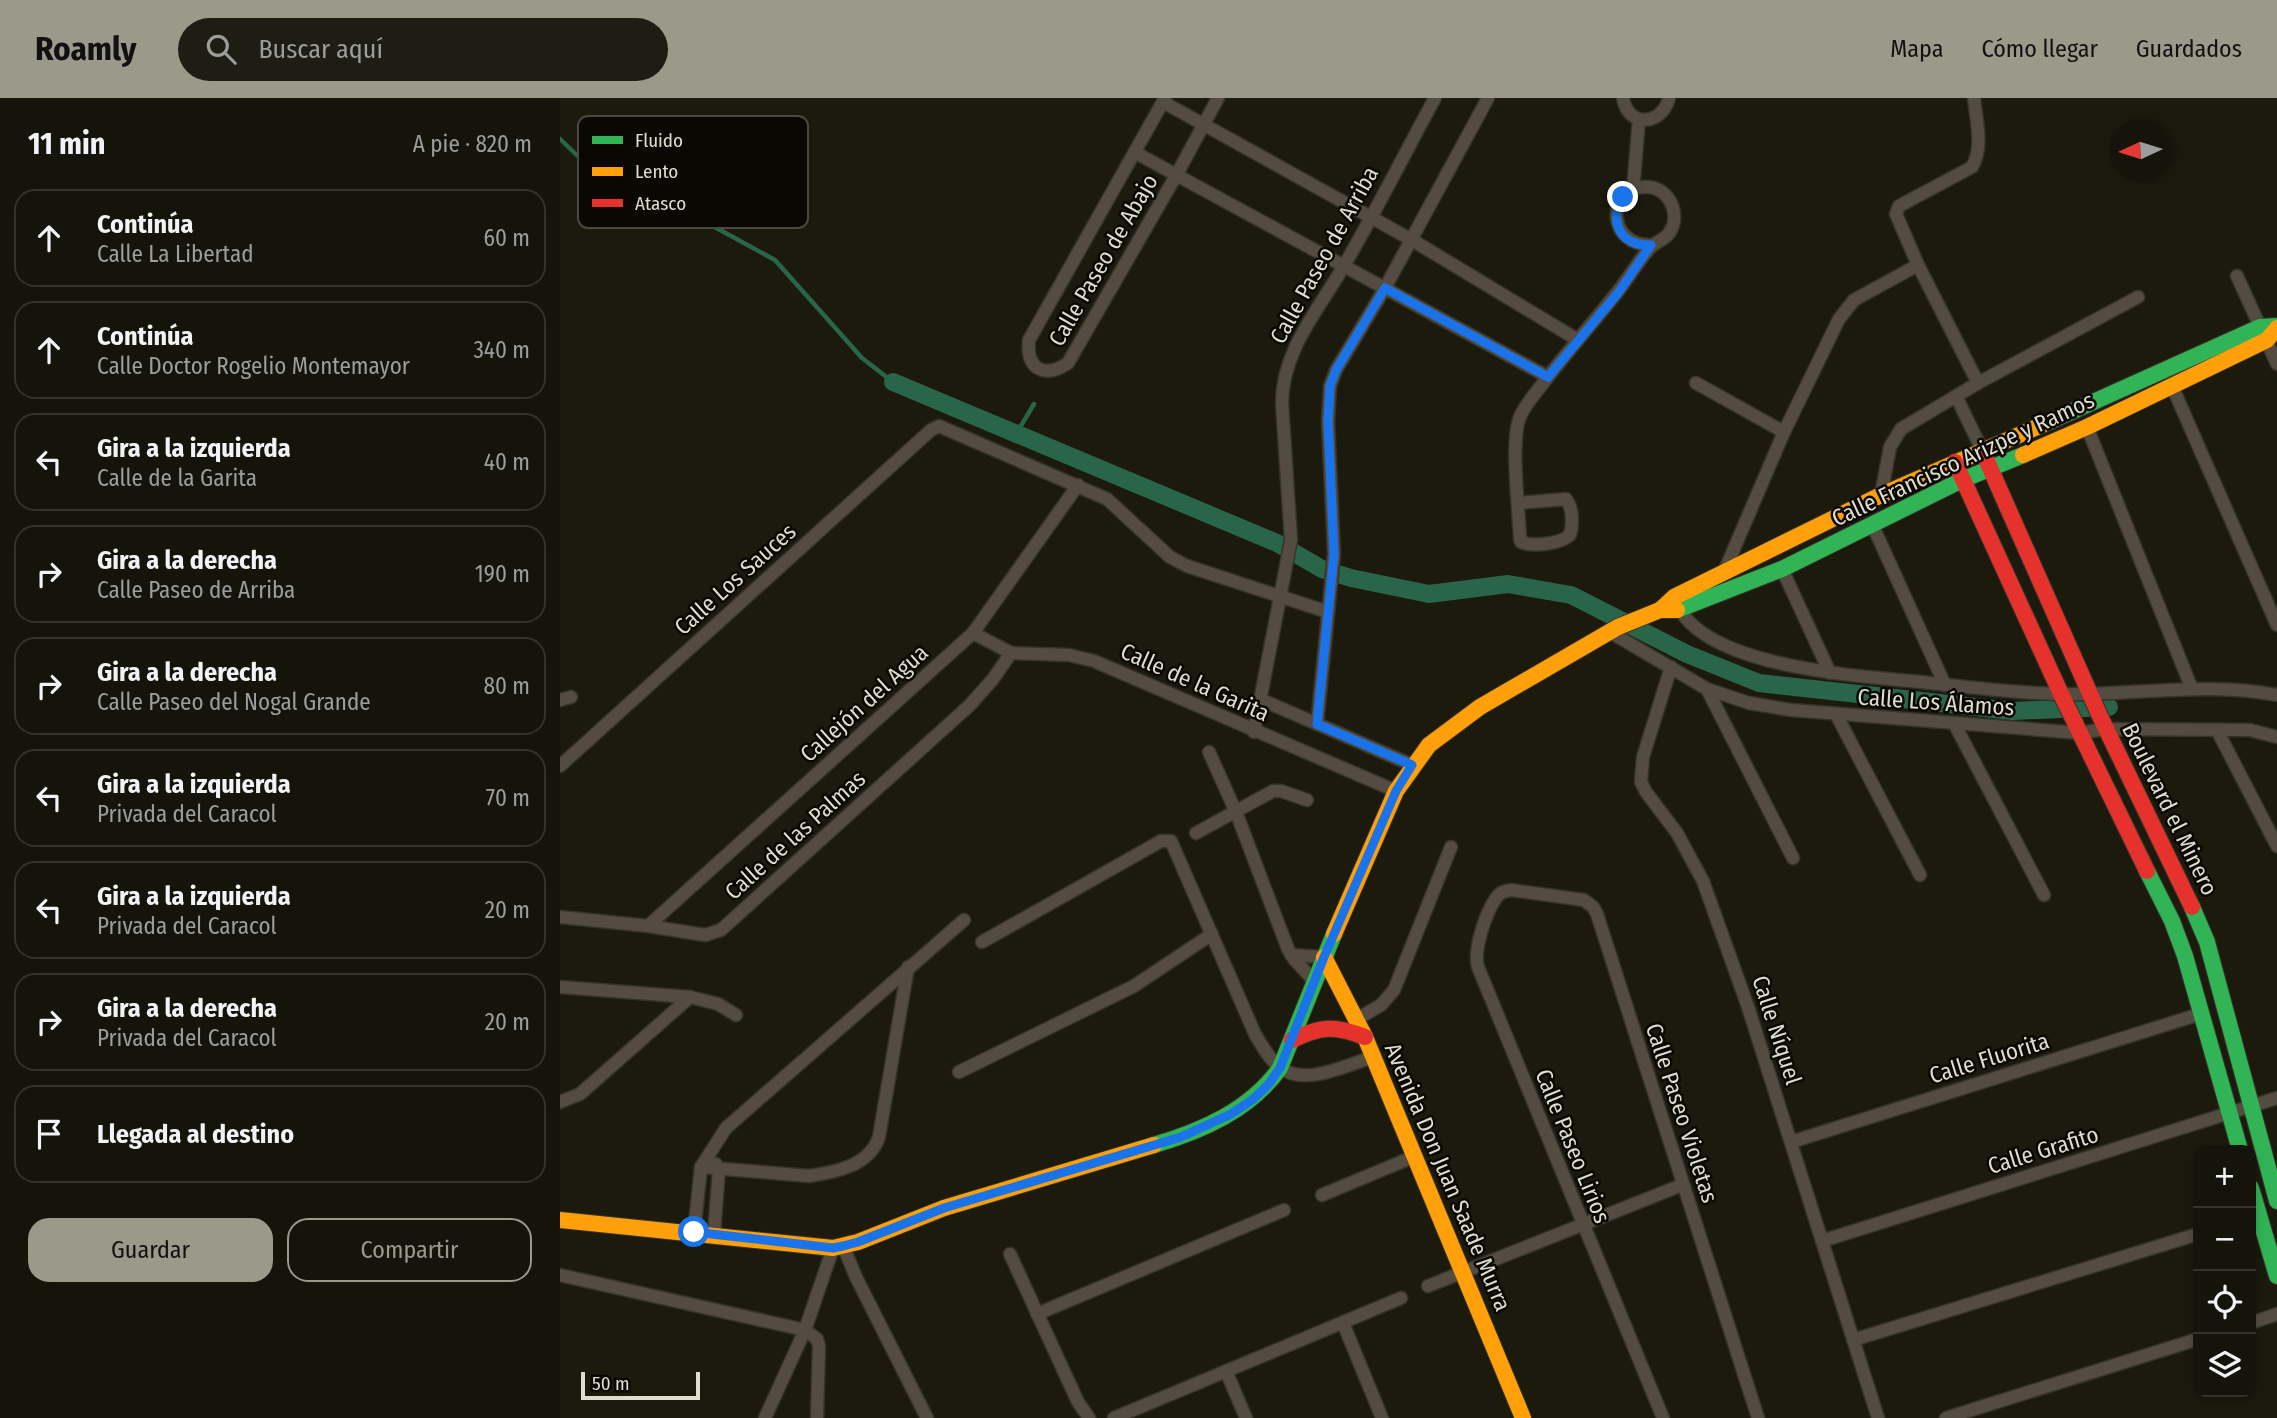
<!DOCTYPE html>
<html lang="es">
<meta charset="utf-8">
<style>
:root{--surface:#15140a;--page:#1e1d13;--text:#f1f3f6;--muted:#9d9e9c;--line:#34332b;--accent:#9a998a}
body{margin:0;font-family:"Fira Sans Condensed",sans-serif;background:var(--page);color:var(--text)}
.controls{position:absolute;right:21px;bottom:21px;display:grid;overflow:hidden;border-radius:14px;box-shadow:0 4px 10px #0003}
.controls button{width:63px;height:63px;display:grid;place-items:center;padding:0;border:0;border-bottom:2px solid var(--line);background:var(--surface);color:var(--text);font:35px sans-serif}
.compass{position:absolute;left:1549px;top:21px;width:63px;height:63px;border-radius:50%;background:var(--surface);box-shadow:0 4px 10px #0003;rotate:266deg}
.scale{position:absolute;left:21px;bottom:18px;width:119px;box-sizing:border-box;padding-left:7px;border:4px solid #deddce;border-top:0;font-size:19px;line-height:24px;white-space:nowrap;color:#deddce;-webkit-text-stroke:5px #0a0802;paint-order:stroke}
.stop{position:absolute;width:21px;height:21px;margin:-16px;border:5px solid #1a73e8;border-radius:50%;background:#fff}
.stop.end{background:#1a73e8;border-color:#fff;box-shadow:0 2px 7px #0008}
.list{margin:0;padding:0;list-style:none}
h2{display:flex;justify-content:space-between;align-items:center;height:91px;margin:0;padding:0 28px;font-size:30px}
h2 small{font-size:23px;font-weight:400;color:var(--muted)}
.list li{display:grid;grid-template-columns:46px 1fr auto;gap:21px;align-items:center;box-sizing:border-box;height:98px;margin:0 14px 14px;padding:0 14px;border:2px solid var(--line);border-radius:21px}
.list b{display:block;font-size:26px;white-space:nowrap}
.list p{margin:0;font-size:23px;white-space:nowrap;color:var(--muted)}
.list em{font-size:23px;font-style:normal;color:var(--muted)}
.actions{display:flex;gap:14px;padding:21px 28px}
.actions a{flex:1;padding:16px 0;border:2px solid var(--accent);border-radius:21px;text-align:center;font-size:24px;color:var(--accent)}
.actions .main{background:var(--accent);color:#111}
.icon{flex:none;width:38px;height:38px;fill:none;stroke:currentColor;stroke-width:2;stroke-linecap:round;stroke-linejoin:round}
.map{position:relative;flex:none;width:1717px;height:1320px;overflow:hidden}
header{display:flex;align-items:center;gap:42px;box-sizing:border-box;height:98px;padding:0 35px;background:var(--accent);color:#111}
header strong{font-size:33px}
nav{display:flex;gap:38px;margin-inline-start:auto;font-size:24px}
.search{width:490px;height:63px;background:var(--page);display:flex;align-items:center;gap:18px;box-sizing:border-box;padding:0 24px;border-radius:38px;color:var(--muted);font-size:26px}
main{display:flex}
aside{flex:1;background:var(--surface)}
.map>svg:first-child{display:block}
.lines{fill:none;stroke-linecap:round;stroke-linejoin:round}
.stream{stroke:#286549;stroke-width:4.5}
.canal{stroke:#286549;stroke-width:18}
.street-casing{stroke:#35342a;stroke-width:15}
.fast-casing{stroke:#35342a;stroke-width:18}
.slow-casing{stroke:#35342a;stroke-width:18}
.jam-casing{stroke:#35342a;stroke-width:18}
.street{stroke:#544c40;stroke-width:12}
.fast{stroke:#30b455;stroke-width:16}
.slow{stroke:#ff9f0a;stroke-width:16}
.jam{stroke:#e5322d;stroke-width:16}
.route{stroke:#1a73e8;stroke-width:9}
.labels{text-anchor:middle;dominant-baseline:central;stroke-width:5;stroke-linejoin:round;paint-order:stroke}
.street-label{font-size:23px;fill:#deddce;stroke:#0a0802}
.key{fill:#0a0802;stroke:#4a483f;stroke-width:2}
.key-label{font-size:19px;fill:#deddce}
</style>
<header>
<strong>Roamly</strong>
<div class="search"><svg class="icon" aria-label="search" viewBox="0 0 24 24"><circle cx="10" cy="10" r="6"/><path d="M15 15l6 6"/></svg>Buscar aquí</div>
<nav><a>Mapa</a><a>Cómo llegar</a><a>Guardados</a></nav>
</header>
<main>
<aside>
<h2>11 min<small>A pie · 820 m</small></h2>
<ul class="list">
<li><svg class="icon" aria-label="ahead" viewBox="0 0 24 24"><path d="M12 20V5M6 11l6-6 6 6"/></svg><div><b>Continúa</b><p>Calle La Libertad</p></div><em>60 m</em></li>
<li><svg class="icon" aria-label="ahead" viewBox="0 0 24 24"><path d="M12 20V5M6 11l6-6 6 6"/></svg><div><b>Continúa</b><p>Calle Doctor Rogelio Montemayor</p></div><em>340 m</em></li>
<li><svg class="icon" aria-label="left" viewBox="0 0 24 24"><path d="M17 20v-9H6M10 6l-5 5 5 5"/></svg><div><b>Gira a la izquierda</b><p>Calle de la Garita</p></div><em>40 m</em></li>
<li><svg class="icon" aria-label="right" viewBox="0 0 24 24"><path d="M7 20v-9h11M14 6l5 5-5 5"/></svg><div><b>Gira a la derecha</b><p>Calle Paseo de Arriba</p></div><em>190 m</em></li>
<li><svg class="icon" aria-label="right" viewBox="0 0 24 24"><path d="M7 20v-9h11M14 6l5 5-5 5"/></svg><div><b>Gira a la derecha</b><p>Calle Paseo del Nogal Grande</p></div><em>80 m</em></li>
<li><svg class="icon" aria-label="left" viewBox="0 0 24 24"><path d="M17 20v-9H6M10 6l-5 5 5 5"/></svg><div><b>Gira a la izquierda</b><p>Privada del Caracol</p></div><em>70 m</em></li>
<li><svg class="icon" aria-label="left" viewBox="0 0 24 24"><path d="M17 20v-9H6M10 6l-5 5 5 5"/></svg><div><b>Gira a la izquierda</b><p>Privada del Caracol</p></div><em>20 m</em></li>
<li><svg class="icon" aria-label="right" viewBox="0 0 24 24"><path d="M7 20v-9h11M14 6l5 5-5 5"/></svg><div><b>Gira a la derecha</b><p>Privada del Caracol</p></div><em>20 m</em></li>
<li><svg class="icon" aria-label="arrive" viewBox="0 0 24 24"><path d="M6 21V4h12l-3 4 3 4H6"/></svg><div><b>Llegada al destino</b></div></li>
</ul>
<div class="actions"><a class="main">Guardar</a><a>Compartir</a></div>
</aside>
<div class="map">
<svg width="1717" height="1320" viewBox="0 0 1717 1320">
<rect width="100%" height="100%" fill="#1c1a0d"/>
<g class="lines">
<g class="stream">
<path d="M0 41 24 64 151 127 215 162 302 260 333 284"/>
<path d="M456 336 474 306"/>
</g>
<path class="canal" d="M333 284 717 445 762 471 791 480 869 496 948 486 1011 497 1127 556 1199 585 1452 613 1549 609"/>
<defs>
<g id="street">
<path d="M605 0 469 242C466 271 484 281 508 265L617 76 658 0"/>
<path d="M1063 0C1068 30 1102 28 1109 0"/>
<path d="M1414 0C1416 22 1424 49 1412 69L1339 108 1336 116 1358 167 1418 285"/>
<path d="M603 4 852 142 1018 242"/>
<path d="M576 55 988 279"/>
<path d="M1073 92 1079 21"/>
<path d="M1677 178 1717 266"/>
<path d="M1136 285 1224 334"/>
<path d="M1612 288 1717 527"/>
<path d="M1396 298 1423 354"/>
<path d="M1527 329 1632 591"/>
<path d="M1321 397 1330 349 1341 331 1418 285 1578 199"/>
<path d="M959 405 1006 401C1013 410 1013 426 1010 437 1000 446 973 449 961 444L960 441C959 413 950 342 960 319 965 306 976 295 984 284 1007 254 1032 226 1055 197 1068 182 1077 164 1090 150 1096 143 1105 142 1110 134 1122 114 1107 87 1084 89 1045 92 1048 148 1091 147"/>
<path d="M1312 426 1385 587"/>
<path d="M1222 471 1270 575"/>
<path d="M1164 474 1224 334 1279 221 1294 202 1358 167"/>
<path d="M1117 506C1145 570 1300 578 1362 584 1407 589 1454 595 1499 596 1572 598 1645 583 1717 597"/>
<path d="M1050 534 1147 591 1189 605 1231 612 1520 635 1545 631 1690 632 1717 639"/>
<path d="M413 535 451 555 509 557 534 563 836 693"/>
<path d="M1111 569 1083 659 1081 684 1086 694 1117 735 1143 783 1188 909 1318 1320"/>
<path d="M1147 591 1233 760"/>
<path d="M0 602 11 599"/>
<path d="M702 602 852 667"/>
<path d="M1277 618 1360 777"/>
<path d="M757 626 774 456 768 323 770 288 776 272 825 190 928 0"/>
<path d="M1395 627 1484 797"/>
<path d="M1657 632 1717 748"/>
<path d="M694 634 731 442 722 305C722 252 760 210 785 166 817 111 845 55 875 0"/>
<path d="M649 654 676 714 728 851 734 861 754 883"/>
<path d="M0 668 371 332 379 328 547 401 610 459 627 468 768 514"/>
<path d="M636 735 713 693H721L747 702"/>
<path d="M0 819 88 828 145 837 161 832 410 607 433 581 451 555"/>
<path d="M88 828 413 535 518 387"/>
<path d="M422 844 601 743H611L695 936C702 948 708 959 718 968 743 990 786 967 813 959"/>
<path d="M731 857 764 859"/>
<path d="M0 889 130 899 158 906 176 917"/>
<path d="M797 921 821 907 834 892 891 749"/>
<path d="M399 974 574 888 652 836"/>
<path d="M0 1004 20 996 130 899"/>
<path d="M1231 1044 1640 916"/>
<path d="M141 1069 249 1078C276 1074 309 1068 319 1039L348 869"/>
<path d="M762 1097 853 1059"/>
<path d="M134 1134 141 1069 166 1030 404 822"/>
<path d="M154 1136 159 1071 156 1066"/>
<path d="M1262 1143 1717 1000"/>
<path d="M283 1148 296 1179 367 1320"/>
<path d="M450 1156 518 1304 529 1320"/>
<path d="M0 1177 245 1232 257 1241 259 1248 257 1320"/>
<path d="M868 1188 1122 1087"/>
<path d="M477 1216 724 1112"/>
<path d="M783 1225 822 1320"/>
<path d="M1691 1225 1717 1216"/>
<path d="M1293 1242 1638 1136"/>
<path d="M666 1273 686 1320"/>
<path d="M205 1320 245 1232 273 1150"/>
<path d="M554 1320 841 1200"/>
<path d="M1103 1320 918 869C913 851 926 815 936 800 940 794 945 793 951 792L1024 802 1033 809 1037 816 1198 1320"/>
<path d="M1386 1320 1638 1241"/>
</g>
<g id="fast">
<path d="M1491 323 1700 229 1717 228"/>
<path d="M1117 512 1222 471 1402 382 1463 357"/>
<path d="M1587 773 1612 823 1625 858 1680 1052"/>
<path d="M1632 809 1647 844 1717 1103"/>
<path d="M594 1047C642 1033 690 1012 720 970L774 836"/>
<path d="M1691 1090 1717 1178"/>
</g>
<g id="slow">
<path d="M1463 357 1527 329 1707 242 1717 230"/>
<path d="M1100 512 1114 499 1321 397 1491 323"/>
<path d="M774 836 836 693 869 647 920 609 1058 529 1100 512H1117"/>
<path d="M764 859 805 939 963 1320"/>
<path d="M0 1122 273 1150 298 1144 384 1110 594 1047"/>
</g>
<g id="jam">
<path d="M1423 354 1538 614 1632 809"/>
<path d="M1395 364 1501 596 1587 773"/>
<path d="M732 942C761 928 775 927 805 939"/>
</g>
</defs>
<use href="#street" class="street-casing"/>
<use href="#fast" class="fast-casing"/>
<use href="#slow" class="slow-casing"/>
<use href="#jam" class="jam-casing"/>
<use href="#street" class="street"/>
<use href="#fast" class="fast"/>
<use href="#slow" class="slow"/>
<use href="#jam" class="jam"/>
</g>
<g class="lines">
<path class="route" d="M134 1134 273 1150 283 1148 298 1144 384 1110 621 1039 671 1016 692 1002 708 987 720 970 764 859 836 693 852 667 757 626 774 456 768 323 770 288 776 272 825 190 988 279 1058 195 1091 147C1061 148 1048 125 1063 99"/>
</g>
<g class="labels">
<g class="street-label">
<text transform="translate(764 157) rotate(-61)">Calle Paseo de Arriba</text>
<text transform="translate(543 162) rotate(-60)">Calle Paseo de Abajo</text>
<text transform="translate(1403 361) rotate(-25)">Calle Francisco Arizpe y Ramos</text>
<text transform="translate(175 481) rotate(-42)">Calle Los Sauces</text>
<text transform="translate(635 584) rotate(24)">Calle de la Garita</text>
<text transform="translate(1376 604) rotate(4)">Calle Los Álamos</text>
<text transform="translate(304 605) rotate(-42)">Callejón del Agua</text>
<text transform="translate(1610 711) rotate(64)">Boulevard el Minero</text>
<text transform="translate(235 737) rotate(-42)">Calle de las Palmas</text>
<text transform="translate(1217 932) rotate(72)">Calle Níquel</text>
<text transform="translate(1429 960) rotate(-17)">Calle Fluorita</text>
<text transform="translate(1122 1015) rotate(72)">Calle Paseo Violetas</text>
<text transform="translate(1013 1048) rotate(68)">Calle Paseo Lirios</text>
<text transform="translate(1483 1052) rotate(-17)">Calle Grafito</text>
<text transform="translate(888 1079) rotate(67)">Avenida Don Juan Saade Murra</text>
</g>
</g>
<rect x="18" y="18" width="230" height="112" rx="10" class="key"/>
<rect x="32" y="38" width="31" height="8" fill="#30b455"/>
<rect x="32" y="69" width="31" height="9" fill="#ff9f0a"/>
<rect x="32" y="101" width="31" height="8" fill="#e5322d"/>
<g class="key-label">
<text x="75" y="49">Fluido</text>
<text x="75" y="80">Lento</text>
<text x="75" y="112">Atasco</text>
</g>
</svg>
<div class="controls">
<button>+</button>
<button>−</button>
<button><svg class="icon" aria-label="locate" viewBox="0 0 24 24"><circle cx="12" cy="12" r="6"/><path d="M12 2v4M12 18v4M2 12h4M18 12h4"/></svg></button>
<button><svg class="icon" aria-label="layers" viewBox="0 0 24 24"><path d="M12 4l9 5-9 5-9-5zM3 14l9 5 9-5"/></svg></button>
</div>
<svg class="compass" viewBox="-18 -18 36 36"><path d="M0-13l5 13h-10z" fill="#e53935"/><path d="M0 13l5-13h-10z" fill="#9d9e9c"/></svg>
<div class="scale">50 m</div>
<div class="stop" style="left:134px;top:1134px"></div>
<div class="stop end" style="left:1063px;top:99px"></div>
</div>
</main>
